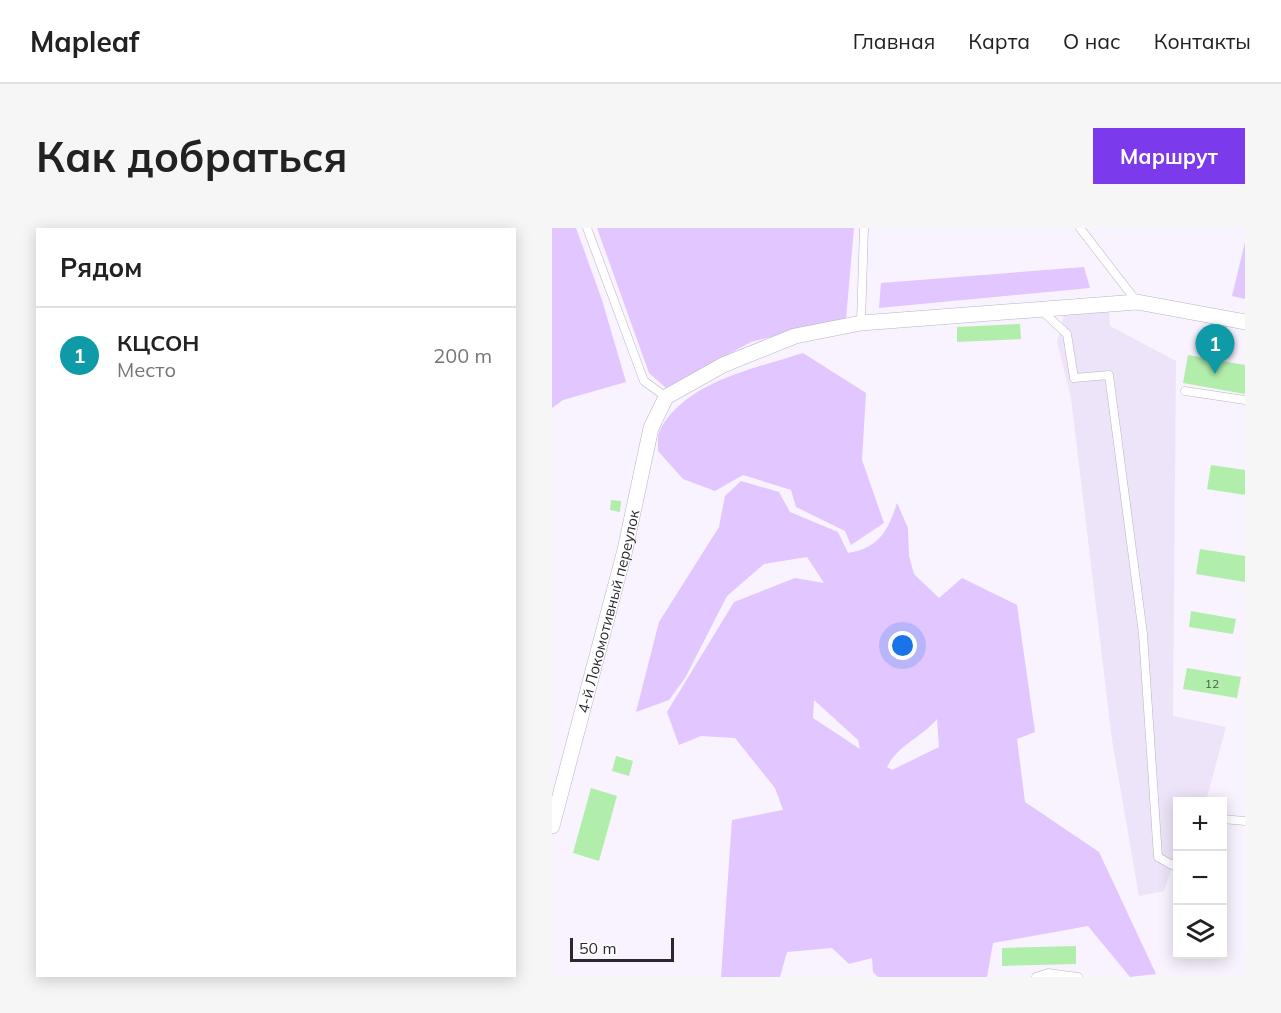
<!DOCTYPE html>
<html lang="ru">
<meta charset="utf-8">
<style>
:root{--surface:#fff;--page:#f6f6f6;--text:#222;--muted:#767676;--line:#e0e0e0;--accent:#7c3aed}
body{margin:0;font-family:Mulish,sans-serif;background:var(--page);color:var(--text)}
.controls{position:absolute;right:18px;bottom:18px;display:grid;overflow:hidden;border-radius:0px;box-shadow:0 3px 15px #0003}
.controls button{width:54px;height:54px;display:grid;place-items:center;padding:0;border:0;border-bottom:2px solid var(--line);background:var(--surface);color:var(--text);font:30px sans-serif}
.scale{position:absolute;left:18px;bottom:15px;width:104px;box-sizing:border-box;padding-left:6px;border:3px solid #2a282d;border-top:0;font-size:16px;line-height:21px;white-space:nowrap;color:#2a282d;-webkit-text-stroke:4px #fff;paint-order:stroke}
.you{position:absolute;left:351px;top:418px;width:21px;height:21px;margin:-15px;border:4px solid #fff;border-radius:50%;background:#1a73e8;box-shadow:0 0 0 9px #1a73e833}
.badge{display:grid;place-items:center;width:39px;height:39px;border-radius:50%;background:var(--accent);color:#fff;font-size:20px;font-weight:700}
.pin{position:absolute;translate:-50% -50px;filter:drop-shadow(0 2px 3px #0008)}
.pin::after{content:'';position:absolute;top:32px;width:21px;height:18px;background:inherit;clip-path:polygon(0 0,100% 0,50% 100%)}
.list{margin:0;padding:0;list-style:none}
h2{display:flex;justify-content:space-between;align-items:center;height:78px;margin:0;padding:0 24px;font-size:26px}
h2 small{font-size:20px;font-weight:400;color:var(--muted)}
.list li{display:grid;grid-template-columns:39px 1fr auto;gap:18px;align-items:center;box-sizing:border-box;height:96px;padding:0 24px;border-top:2px solid var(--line)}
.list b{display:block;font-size:22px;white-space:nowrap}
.list p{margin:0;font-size:20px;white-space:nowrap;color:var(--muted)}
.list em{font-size:20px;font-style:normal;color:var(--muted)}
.icon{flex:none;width:33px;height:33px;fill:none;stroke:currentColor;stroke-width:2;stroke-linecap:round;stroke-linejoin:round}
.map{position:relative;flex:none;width:693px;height:749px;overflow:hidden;border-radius:0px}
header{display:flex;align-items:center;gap:36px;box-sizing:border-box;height:84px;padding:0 30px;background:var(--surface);border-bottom:2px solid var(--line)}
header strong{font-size:28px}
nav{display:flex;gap:33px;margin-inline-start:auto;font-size:21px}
.intro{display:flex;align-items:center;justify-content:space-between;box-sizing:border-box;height:144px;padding:0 36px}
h1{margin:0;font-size:42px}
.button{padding:15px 27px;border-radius:0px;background:var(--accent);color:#fff;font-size:21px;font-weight:700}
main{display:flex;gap:36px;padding:0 36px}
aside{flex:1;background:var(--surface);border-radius:0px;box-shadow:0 3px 15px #0003}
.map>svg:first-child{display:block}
.built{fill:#eee4f9}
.green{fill:#e1c6ff;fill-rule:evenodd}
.building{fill:#b2eeab}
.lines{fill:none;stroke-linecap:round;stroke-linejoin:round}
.service-casing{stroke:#b9b3c0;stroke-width:9}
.minor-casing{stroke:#b9b3c0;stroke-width:16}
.service{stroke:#fff;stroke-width:8}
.minor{stroke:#fff;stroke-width:15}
.labels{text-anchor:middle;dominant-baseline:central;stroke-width:5;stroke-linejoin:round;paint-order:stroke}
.number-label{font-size:12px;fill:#4c5a4c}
.street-label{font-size:15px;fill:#2a282d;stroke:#fff}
</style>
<header>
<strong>Mapleaf</strong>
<nav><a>Главная</a><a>Карта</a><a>О нас</a><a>Контакты</a></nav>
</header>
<div class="intro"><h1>Как добраться</h1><a class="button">Маршрут</a></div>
<main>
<aside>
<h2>Рядом<small></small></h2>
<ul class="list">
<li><span class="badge" style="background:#0f9aa8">1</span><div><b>КЦСОН</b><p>Место</p></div><em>200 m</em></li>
</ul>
</aside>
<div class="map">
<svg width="693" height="749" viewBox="0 0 693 749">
<rect width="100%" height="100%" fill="#f8f3fe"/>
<path class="built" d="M557 82 558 98 624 133 621 488 674 499 654 573 626 574 625 623 612 663 587 668 560 512 519 170 505 114 512 87Z"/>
<g class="green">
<path d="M0 0H24L50 72 74 154 11 172 0 180Z"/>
<path d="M45 0H302L294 91 199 114 114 160 97 145Z"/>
<path d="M693 14V71L680 68Z"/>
<path d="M532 39 538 60 327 80 329 55Z"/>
<path d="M251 125 314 165 310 232 332 295 299 317 293 303 244 279 239 262 191 247 163 263 131 251 106 223C106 216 105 206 109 200 136 153 202 141 251 125Z"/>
<path d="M189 253 227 264 238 284 286 304 296 325C327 320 336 303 345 275L356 300 357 328 362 346 387 370 410 350 465 377 483 504 465 511 473 574 547 624 604 746 578 749 536 698 441 715 435 749H326L321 744 320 730 297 736 280 720 235 724 228 749H169L180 592 231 582 223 560 183 510 149 508 127 517 115 484 182 374 243 350 272 355 255 329 212 336 175 368 133 450 117 472 84 484 107 394 167 299 173 268ZM262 472 306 512 308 521 261 490ZM385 491 387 519 340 542 335 539C347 516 369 510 385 491Z"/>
</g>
<g class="building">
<path d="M468 96 469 111 405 114V99Z"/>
<path d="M636 127 693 137V166L631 155Z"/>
<path d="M659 237 693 242V267L655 261Z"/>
<path d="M59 272 69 273 68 284 58 282Z"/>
<path d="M648 321 693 328V354L644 346Z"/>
<path d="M639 383 684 391 681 406 637 399Z"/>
<path d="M635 440 689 449 685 470 631 461Z"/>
<path d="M64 528 81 533 77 548 60 543Z"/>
<path d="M39 560 65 568 47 633 21 625Z"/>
<path d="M524 718V736L450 738V720Z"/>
</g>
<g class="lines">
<defs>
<g id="service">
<path d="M35 0 92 153 114 169"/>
<path d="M528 0 585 74"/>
<path d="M489 82 515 106 522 150 557 147 591 406 606 629 620 637 626 632"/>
<path d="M309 95 312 0"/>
<path d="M633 163 693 172"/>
<path d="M670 591 693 593"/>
<path d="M484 749 496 745 526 749"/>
</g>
<g id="minor">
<path id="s1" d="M0 598 73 322 99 200 114 169 171 137 243 108 309 95 585 74 693 94"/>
</g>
</defs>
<use href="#service" class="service-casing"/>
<use href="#minor" class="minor-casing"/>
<use href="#service" class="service"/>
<use href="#minor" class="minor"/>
</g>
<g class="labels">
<g class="number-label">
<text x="660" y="455">12</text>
</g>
<g class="street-label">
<text stroke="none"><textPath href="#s1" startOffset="222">4-й Локомотивный переулок</textPath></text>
</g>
</g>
</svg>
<div class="controls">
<button>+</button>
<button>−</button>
<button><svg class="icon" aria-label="layers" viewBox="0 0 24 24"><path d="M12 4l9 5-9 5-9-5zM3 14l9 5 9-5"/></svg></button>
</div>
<div class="scale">50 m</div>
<div class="you"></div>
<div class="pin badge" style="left:663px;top:146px;background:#0f9aa8">1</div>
</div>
</main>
